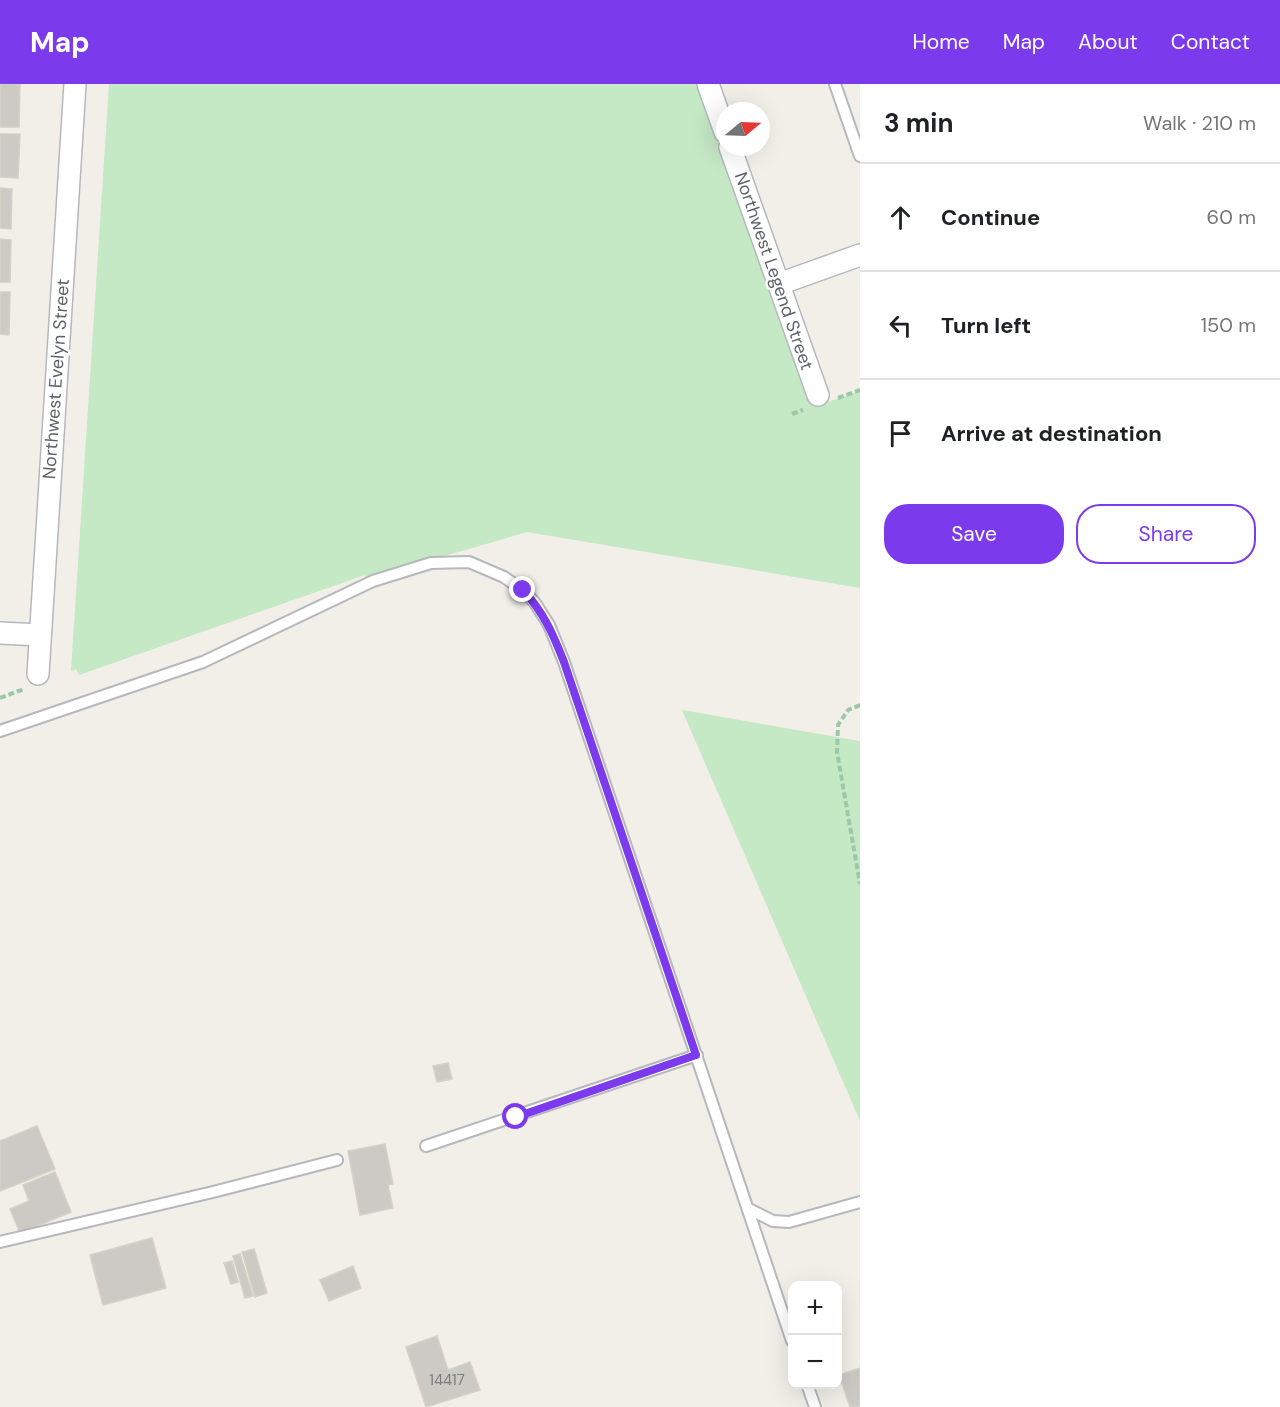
<!DOCTYPE html>
<meta charset="utf-8">
<style>
:root{--surface:#fff;--page:#f6f6f6;--text:#202124;--muted:#757577;--line:#e0e0e0;--accent:#7c3aed}
body{margin:0;font-family:"DM Sans",sans-serif;background:var(--page);color:var(--text)}
.controls{position:absolute;right:18px;bottom:18px;display:grid;overflow:hidden;border-radius:12px;box-shadow:0 6px 24px #0002}
.controls button{width:54px;height:54px;display:grid;place-items:center;padding:0;border:0;border-bottom:2px solid var(--line);background:var(--surface);color:var(--text);font:30px sans-serif}
.compass{position:absolute;left:716px;top:18px;width:54px;height:54px;border-radius:50%;background:var(--surface);box-shadow:0 6px 24px #0002;rotate:71deg}
.stop{position:absolute;width:18px;height:18px;margin:-14px;border:4px solid #7c3aed;border-radius:50%;background:#fff}
.stop.end{background:#7c3aed;border-color:#fff;box-shadow:0 2px 6px #0008}
.list{margin:0;padding:0;list-style:none}
h2{display:flex;justify-content:space-between;align-items:center;height:78px;margin:0;padding:0 24px;font-size:26px}
h2 small{font-size:20px;font-weight:400;color:var(--muted)}
.list li{display:grid;grid-template-columns:39px 1fr auto;gap:18px;align-items:center;box-sizing:border-box;height:108px;padding:0 24px;border-top:2px solid var(--line)}
.list b{display:block;font-size:22px;white-space:nowrap}
.list em{font-size:20px;font-style:normal;color:var(--muted)}
.actions{display:flex;gap:12px;padding:18px 24px}
.actions a{flex:1;padding:14px 0;border:2px solid var(--accent);border-radius:24px;text-align:center;font-size:21px;color:var(--accent)}
.actions .main{background:var(--accent);color:#fff}
.icon{flex:none;width:33px;height:33px;fill:none;stroke:currentColor;stroke-width:2;stroke-linecap:round;stroke-linejoin:round}
.map{position:relative;flex:none;width:860px;height:1323px;overflow:hidden}
header{display:flex;align-items:center;gap:36px;box-sizing:border-box;height:84px;padding:0 30px;background:var(--accent);color:#fff}
header strong{font-size:28px}
nav{display:flex;gap:33px;margin-inline-start:auto;font-size:21px}
main{display:flex}
aside{flex:1;background:var(--surface)}
.map>svg:first-child{display:block}
.green{fill:#c5e8c5}
.building{fill:#cccac5;stroke:#d6d1c6;stroke-width:1.5}
.lines{fill:none;stroke-linecap:round;stroke-linejoin:round}
.lane-casing{stroke:#b5b8bc;stroke-width:14}
.street-casing{stroke:#b5b8bc;stroke-width:24}
.path{stroke:#9cc7a9;stroke-width:4;stroke-dasharray:6 3;stroke-linecap:butt}
.lane{stroke:#fff;stroke-width:10}
.street{stroke:#fff;stroke-width:21}
.route{stroke:#7c3aed;stroke-width:8}
.labels{text-anchor:middle;dominant-baseline:central;stroke-width:5;stroke-linejoin:round;paint-order:stroke}
.number-label{font-size:15px;fill:#7a7d7f}
.street-label{font-size:18px;fill:#5f6368;stroke:#fff}
</style>
<header>
<strong>Map</strong>
<nav><a>Home</a><a>Map</a><a>About</a><a>Contact</a></nav>
</header>
<main>
<div class="map">
<svg width="860" height="1323" viewBox="0 0 860 1323">
<rect width="100%" height="100%" fill="#f1efe8"/>
<g class="green">
<path d="M109 0H710L822 320 860 307V504L527 448 366 495 365 491 79 591 76 585 71 587Z"/>
<path d="M682 626 860 657V1037Z"/>
</g>
<g class="building">
<path d="M0 0H20L19 43H0Z"/>
<path d="M0 50H20L18 94 0 93Z"/>
<path d="M0 104 12 105 11 145 0 144Z"/>
<path d="M0 155 11 156 10 198H0Z"/>
<path d="M0 208H10L9 251 0 250Z"/>
<path d="M448 979 452 995 437 998 433 982Z"/>
<path d="M37 1042 55 1085 0 1107V1057Z"/>
<path d="M385 1060 393 1100 388 1101 393 1124 360 1131 348 1067Z"/>
<path d="M55 1088 71 1128 20 1149 10 1125 29 1117 23 1101Z"/>
<path d="M152 1154 166 1204 103 1221 90 1171Z"/>
<path d="M254 1165 267 1209 255 1213 242 1168Z"/>
<path d="M240 1170 253 1212 245 1214 233 1172Z"/>
<path d="M232 1177 238 1198 231 1200 224 1179Z"/>
<path d="M353 1182 361 1204 329 1217 320 1196Z"/>
<path d="M437 1252 448 1286 470 1278 480 1306 426 1323 406 1263Z"/>
<path d="M860 1284V1323H850L839 1291Z"/>
</g>
<g class="lines">
<defs>
<g id="lane">
<path d="M835 0 860 72"/>
<path d="M0 647 203 578 373 497 431 479 469 478 504 493 523 506 535 519 549 541 564 578 792 1257"/>
<path d="M426 1062 697 971"/>
<path d="M749 1125 773 1137 789 1138 860 1118"/>
<path d="M0 1158 213 1108 337 1076"/>
<path d="M807 1300 815 1323"/>
</g>
<g id="street">
<path d="M708 0 725 48"/>
<path d="M730 63 818 311"/>
<path d="M779 200 860 171"/>
<path d="M0 549 40 551"/>
<path d="M38 590 75 0"/>
</g>
</defs>
<use href="#lane" class="lane-casing"/>
<use href="#street" class="street-casing"/>
<g class="path">
<path d="M838 314 860 306"/>
<path d="M792 330 803 326"/>
<path d="M0 614 24 605"/>
<path d="M860 621 848 626 838 641 837 668 860 800"/>
</g>
<use href="#lane" class="lane"/>
<use href="#street" class="street"/>
</g>
<g class="lines">
<path class="route" d="M516 1033 696 971 564 578C553 550 544 529 523 506"/>
</g>
<g class="labels">
<g class="number-label">
<text x="447" y="1296">14417</text>
</g>
<g class="street-label">
<text transform="translate(774 187) rotate(71)">Northwest Legend Street</text>
<text transform="translate(56 295) rotate(-86)">Northwest Evelyn Street</text>
</g>
</g>
</svg>
<div class="controls">
<button>+</button>
<button>−</button>
</div>
<svg class="compass" viewBox="-18 -18 36 36"><path d="M0-13l5 13h-10z" fill="#e53935"/><path d="M0 13l5-13h-10z" fill="#757577"/></svg>
<div class="stop" style="left:516px;top:1033px"></div>
<div class="stop end" style="left:523px;top:506px"></div>
</div>
<aside>
<h2>3 min<small>Walk · 210 m</small></h2>
<ul class="list">
<li><svg class="icon" aria-label="ahead" viewBox="0 0 24 24"><path d="M12 20V5M6 11l6-6 6 6"/></svg><div><b>Continue</b></div><em>60 m</em></li>
<li><svg class="icon" aria-label="left" viewBox="0 0 24 24"><path d="M17 20v-9H6M10 6l-5 5 5 5"/></svg><div><b>Turn left</b></div><em>150 m</em></li>
<li><svg class="icon" aria-label="arrive" viewBox="0 0 24 24"><path d="M6 21V4h12l-3 4 3 4H6"/></svg><div><b>Arrive at destination</b></div></li>
</ul>
<div class="actions"><a class="main">Save</a><a>Share</a></div>
</aside>
</main>
